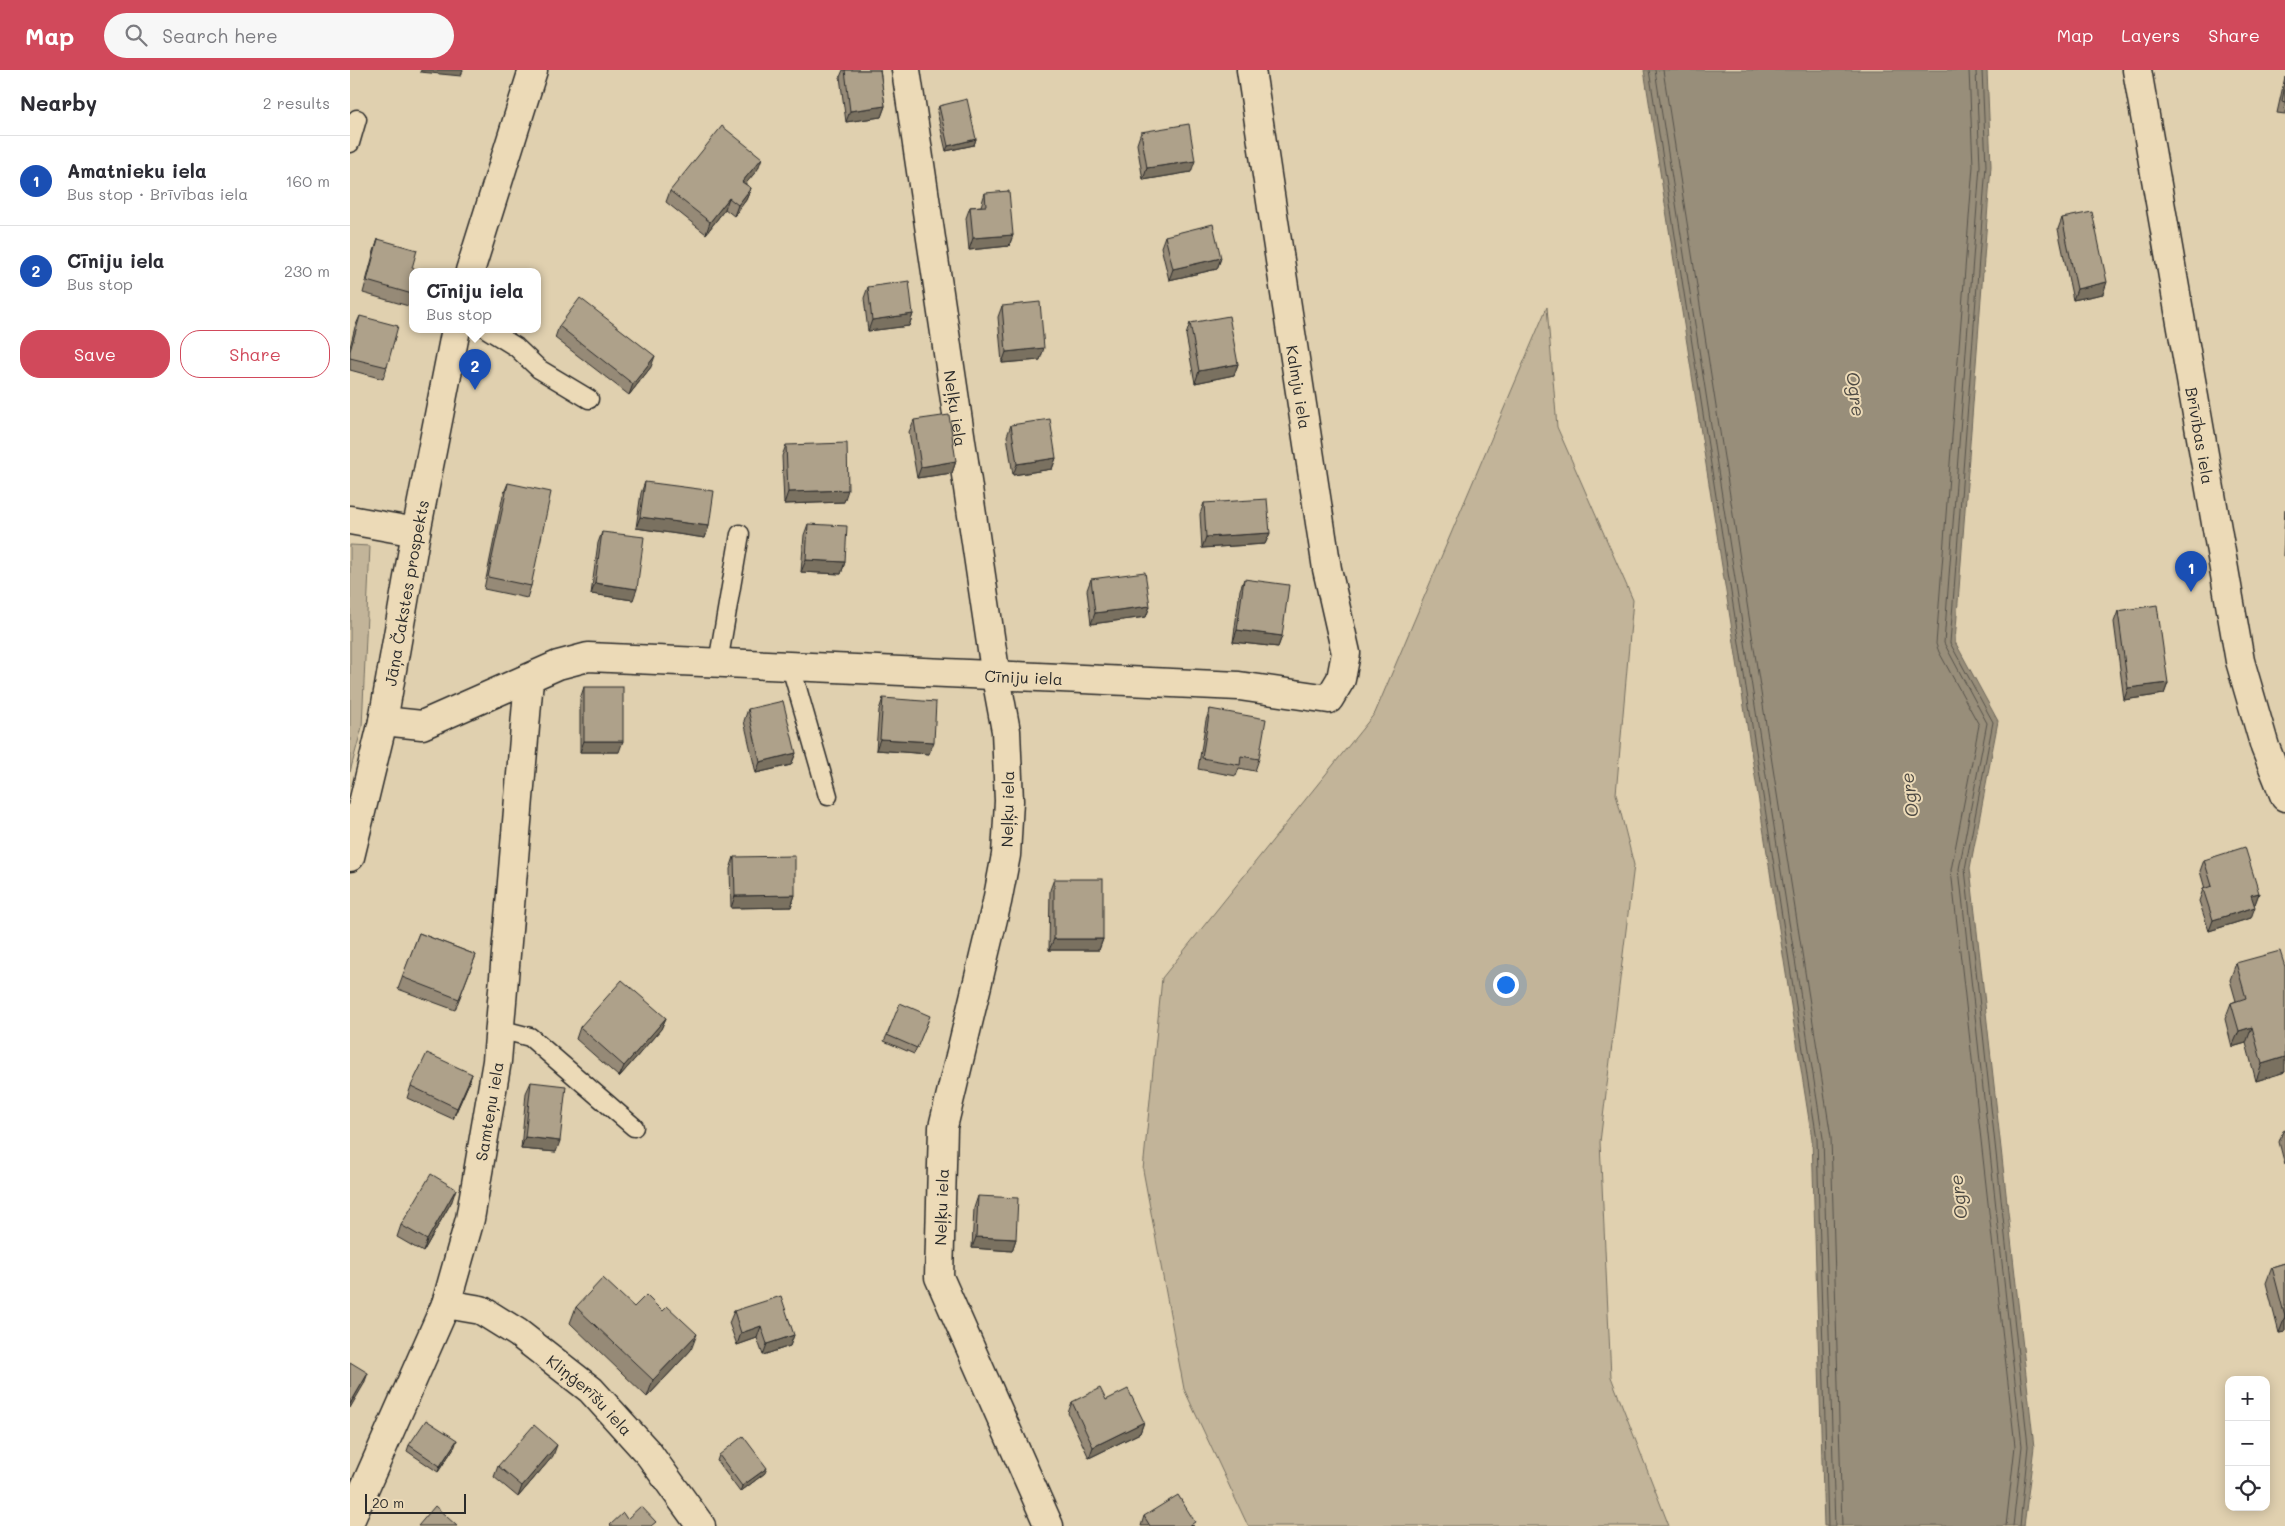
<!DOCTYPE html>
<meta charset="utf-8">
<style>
:root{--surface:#fff;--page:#f7f7f7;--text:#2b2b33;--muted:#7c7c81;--line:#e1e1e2;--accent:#d1495b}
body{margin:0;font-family:Mali,sans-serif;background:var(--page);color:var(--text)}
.controls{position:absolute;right:15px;bottom:15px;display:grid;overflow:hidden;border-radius:10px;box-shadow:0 2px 12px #0003}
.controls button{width:45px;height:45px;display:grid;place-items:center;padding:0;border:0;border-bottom:1px solid var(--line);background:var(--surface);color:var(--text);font:25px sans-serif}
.scale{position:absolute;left:15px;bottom:12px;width:101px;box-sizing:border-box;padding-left:5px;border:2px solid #2b2b2b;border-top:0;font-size:14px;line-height:18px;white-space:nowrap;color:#2b2b2b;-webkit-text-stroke:4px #ecdab7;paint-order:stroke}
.you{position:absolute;left:1155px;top:914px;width:18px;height:18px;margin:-12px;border:4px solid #fff;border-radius:50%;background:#1a73e8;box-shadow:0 0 0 8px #1a73e833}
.badge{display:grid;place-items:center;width:32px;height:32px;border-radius:50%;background:var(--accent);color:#fff;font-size:16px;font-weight:700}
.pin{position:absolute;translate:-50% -41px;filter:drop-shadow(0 1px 2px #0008)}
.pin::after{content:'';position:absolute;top:26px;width:18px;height:15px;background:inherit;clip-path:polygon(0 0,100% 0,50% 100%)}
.popup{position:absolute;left:59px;top:198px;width:132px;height:65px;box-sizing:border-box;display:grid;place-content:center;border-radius:10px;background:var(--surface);filter:drop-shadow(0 1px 4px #0005);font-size:16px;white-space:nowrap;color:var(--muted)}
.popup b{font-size:19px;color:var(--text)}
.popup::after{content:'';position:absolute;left:50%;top:100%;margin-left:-10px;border:10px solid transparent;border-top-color:var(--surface)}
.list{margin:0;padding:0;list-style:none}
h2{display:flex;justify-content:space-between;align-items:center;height:65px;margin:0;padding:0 20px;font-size:21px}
h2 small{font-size:16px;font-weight:400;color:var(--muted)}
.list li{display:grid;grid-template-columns:32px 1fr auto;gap:15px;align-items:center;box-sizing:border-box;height:90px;padding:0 20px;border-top:1px solid var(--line)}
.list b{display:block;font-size:19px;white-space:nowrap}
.list p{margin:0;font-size:16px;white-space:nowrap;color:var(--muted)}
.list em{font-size:16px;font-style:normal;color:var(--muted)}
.actions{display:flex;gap:10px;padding:15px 20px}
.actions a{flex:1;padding:11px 0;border:1px solid var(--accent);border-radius:20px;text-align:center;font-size:18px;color:var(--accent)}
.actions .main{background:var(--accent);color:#fff}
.icon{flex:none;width:28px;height:28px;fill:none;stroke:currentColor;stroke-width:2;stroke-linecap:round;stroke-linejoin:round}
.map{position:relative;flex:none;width:1935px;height:1456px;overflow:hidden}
header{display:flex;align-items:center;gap:30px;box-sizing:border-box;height:70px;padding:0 25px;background:var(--accent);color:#fff}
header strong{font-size:24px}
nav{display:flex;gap:28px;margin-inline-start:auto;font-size:18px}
.search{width:350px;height:45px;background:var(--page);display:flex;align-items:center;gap:12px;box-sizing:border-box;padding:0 18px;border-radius:28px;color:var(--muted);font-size:19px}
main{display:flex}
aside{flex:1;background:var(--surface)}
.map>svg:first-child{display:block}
.green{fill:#c2b499;stroke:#767062}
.water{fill:#988e7a;stroke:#6c665a}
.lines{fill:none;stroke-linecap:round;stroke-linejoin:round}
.shore{stroke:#57534b;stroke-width:1}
.lane-casing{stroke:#2b2b2b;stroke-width:21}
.street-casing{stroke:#2b2b2b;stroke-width:31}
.secondary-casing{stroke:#2b2b2b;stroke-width:31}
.lane{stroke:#ecdab7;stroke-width:18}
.street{stroke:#ecdab7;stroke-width:28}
.secondary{stroke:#ecdab7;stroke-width:28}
.wall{fill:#968a77;stroke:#2b2b2b}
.shaded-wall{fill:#7a7161;stroke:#2b2b2b}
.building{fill:#aea18a;stroke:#2b2b2b}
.labels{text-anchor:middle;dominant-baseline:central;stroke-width:4;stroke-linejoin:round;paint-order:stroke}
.street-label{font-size:16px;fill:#2b2b2b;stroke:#ecdab7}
.water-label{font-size:18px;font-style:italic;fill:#4c4943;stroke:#ecdab7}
</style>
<header>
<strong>Map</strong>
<div class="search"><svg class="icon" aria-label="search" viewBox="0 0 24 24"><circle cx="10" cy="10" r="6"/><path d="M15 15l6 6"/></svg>Search here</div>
<nav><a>Map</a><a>Layers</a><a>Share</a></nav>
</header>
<main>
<aside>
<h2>Nearby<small>2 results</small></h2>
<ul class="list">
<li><span class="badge" style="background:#1a4fb4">1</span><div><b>Amatnieku iela</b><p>Bus stop · Brīvības iela</p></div><em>160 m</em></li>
<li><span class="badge" style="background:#1a4fb4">2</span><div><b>Cīniju iela</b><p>Bus stop</p></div><em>230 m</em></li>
</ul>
<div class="actions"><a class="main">Save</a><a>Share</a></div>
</aside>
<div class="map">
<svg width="1935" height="1456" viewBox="0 0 1935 1456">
<rect width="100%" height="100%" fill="#e0d0af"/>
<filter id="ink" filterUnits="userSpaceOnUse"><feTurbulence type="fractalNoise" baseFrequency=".02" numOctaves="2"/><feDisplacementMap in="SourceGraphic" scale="10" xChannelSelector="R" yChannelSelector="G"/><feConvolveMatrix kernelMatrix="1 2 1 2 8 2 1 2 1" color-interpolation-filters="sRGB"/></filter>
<g filter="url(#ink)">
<g class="green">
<path d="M1197 237 1207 357 1283 530 1266 724 1284 795 1250 1072 1261 1307 1319 1456H898L834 1319 793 1100 812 908 1025 643Z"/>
<path d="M0 475 20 476 12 657 0 702Z"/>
</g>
<path class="water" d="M1294 0H1637L1641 96 1605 572 1648 651 1620 798 1684 1377 1674 1456H1474L1462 1069Z"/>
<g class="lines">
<g class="shore">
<path d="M1299 0 1467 1069 1478 1456"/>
<path d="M1305 0 1473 1068 1485 1456"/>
<path d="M1313 0 1481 1067 1492 1456"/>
<path d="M1619 0 1623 96 1586 574 1589 582 1629 655 1601 800 1665 1376 1656 1456"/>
<path d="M1626 0 1630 96 1594 573 1637 653 1609 799 1672 1376 1663 1456"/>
<path d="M1632 0 1636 96 1600 573 1643 652 1615 799 1678 1376 1670 1456"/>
</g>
<defs>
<g id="lane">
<path d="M0 73 7 49"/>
<path d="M137 259 166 277 189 299 239 329"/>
<path d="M368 593 390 464"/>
<path d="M441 597 478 726"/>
<path d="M149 959 180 967 284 1057"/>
</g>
<g id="street">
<path id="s1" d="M556 0 646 607 656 661 659 731 656 785 647 832 593 1057 589 1207 699 1456"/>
<path d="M0 450 66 462"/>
<path id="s2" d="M33 651 72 655 208 595 238 587 889 616 979 629 991 609 996 583 977 499 901 0"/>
<path id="s3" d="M96 1234 131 1240 168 1263 241 1320 299 1384 351 1456"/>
<path id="s4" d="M0 1451 96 1234 120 1149 147 991 179 609"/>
</g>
<g id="secondary">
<path id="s5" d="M1787 0 1890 591 1915 677 1935 727"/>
<path d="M120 201 183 0"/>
<path id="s6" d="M0 787 33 651 66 462 106 259"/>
</g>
</defs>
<use href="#lane" class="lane-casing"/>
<use href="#street" class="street-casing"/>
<use href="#secondary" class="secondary-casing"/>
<use href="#lane" class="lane"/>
<use href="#street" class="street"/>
<use href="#secondary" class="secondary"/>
</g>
<g class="wall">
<path d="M493 0H530L535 36 531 47 496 52 490 7Z"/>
<path d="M1935 7V44L1927 43Z"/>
<path d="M589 36 626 69 624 75 596 81 587 42Z"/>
<path d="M791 62 841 102 793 110 787 74Z"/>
<path d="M408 99 395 114 401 118 396 130 384 146 375 139 356 164 316 132 320 121Z"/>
<path d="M635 123 663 165 659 176 619 180 616 148 620 137 631 136Z"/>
<path d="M1712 148 1753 224 1723 230 1708 159Z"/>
<path d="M815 166 871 188 867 199 819 210 811 177Z"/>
<path d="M28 169 62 198V237L13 223 24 181Z"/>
<path d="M518 217 563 244 559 256 518 261 514 228Z"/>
<path d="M652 236 690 290 652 293 648 247Z"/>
<path d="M10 246 37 297 33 309 0 300V277L5 257Z"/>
<path d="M840 253 888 294 884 305 845 313 836 265Z"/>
<path d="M209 256 301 297 279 325 205 268Z"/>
<path d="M564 350 606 391 602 403 567 408 559 362Z"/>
<path d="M661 355 706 388 702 399 663 405 657 366Z"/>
<path d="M436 375 494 432 434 434 432 386Z"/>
<path d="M295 412 359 456 355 468 286 458 291 423Z"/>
<path d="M158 413 181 516 177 528 134 519 153 425Z"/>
<path d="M854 433 920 463 915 474 852 478 850 444Z"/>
<path d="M1935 440V486H1933Z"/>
<path d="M458 454 495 492 491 504 451 502 454 465Z"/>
<path d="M252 462 283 530 241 524 248 473Z"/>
<path d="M741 509 800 536 796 547 741 554 737 520Z"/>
<path d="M894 509 932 566 928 577 883 572 890 520Z"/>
<path d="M1768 541 1818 613 1814 624 1774 630 1764 552Z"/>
<path d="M234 617 269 682H230V629Z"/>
<path d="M533 628 579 684 526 680 529 640Z"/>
<path d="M398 639 446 683 441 695 406 703 394 651Z"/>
<path d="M860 639 909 689 905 701 889 698 886 706 848 699 856 650Z"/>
<path d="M384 787 445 825 441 837 381 838 380 799Z"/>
<path d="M1854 790 1909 823 1905 834 1904 835 1901 848 1859 861 1849 831 1853 819H1855L1850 801Z"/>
<path d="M704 809 753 869 749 880H699L700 820Z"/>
<path d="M69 863 126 885 105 940 48 919Z"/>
<path d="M1886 893 1935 1002 1906 1011 1896 973 1882 977 1875 949 1881 933 1886 931 1880 910Z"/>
<path d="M316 948 311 959 269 1007 226 969 230 957Z"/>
<path d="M578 951 564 984 534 971 537 965Z"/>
<path d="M122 1004 118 1015 103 1049 57 1028 61 1016Z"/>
<path d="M181 1012 206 1082 171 1079 176 1023Z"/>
<path d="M1935 1060V1095L1929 1072 1933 1061Z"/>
<path d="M628 1126 666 1169 662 1181 622 1178 624 1138Z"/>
<path d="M102 1131 73 1182 47 1167 51 1155Z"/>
<path d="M1935 1193V1262L1929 1263 1916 1213 1922 1197Z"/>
<path d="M226 1237H284L341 1280 297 1327 220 1253Z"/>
<path d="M384 1241 444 1265 440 1276 413 1285 407 1268 387 1275 379 1253Z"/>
<path d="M756 1330 794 1352 790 1363 739 1388 718 1343 722 1332Z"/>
<path d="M59 1375 105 1376 88 1402 57 1381Z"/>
<path d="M369 1385 415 1403 390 1422 367 1391Z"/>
<path d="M203 1386 168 1427 144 1407 148 1396Z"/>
<path d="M794 1446 844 1456H791Z"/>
</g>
<g class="shaded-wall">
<path d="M71 0H113L111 6 70 2Z"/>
<path d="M535 36 531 47 496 52 500 41Z"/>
<path d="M626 69 624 75 596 81 598 76Z"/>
<path d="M412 88 408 99 388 123 392 112Z"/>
<path d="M845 91 841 102 793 110 797 98Z"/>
<path d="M401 118 396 130 384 146 388 135Z"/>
<path d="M379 128 375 139 356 164 360 152Z"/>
<path d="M663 165 659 176 619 180 623 168Z"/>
<path d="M871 188 867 199 819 210 823 199Z"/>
<path d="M1757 212 1753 224 1723 230 1727 219Z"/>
<path d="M563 244 559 256 518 261 522 250Z"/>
<path d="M694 278 690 290 652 293 656 282Z"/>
<path d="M305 286 301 297 279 325 283 314Z"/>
<path d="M888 294 884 305 845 313 849 301Z"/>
<path d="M706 388 702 399 663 405 667 394Z"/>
<path d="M606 391 602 403 567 408 571 397Z"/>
<path d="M498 420 494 432 434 434 438 422Z"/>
<path d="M290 447 359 456 355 468 286 458Z"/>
<path d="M920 463 915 474 852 478 856 467Z"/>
<path d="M456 490 495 492 491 504 451 502Z"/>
<path d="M245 513 287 519 283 530 241 524Z"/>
<path d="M800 536 796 547 741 554 745 543Z"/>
<path d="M887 560 932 566 928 577 883 572Z"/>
<path d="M1818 613 1814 624 1774 630 1778 618Z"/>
<path d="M530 669 584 672 579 684 526 680Z"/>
<path d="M234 671H273L269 682H230Z"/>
<path d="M446 683 441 695 406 703 410 692Z"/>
<path d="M1909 823 1905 834 1897 837 1901 825Z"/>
<path d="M445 825 441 837 381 838 385 826Z"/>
<path d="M1905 837 1901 848 1859 861 1863 850Z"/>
<path d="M704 869H753L749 880H699Z"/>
<path d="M316 948 311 959 269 1007 274 996Z"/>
<path d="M1902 957 1896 973 1882 977 1889 961Z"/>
<path d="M1935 987V1002L1906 1011 1912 994Z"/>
<path d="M122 1004 118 1015 103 1049 107 1038Z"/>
<path d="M175 1067 210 1071 206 1082 171 1079Z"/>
<path d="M106 1119 102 1131 73 1182 77 1170Z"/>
<path d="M626 1167 666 1169 662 1181 622 1178Z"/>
<path d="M1935 1247V1262L1929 1263Z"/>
<path d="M411 1256 407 1268 387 1275 391 1263Z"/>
<path d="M347 1264 341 1280 297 1327 303 1310Z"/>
<path d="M444 1265 440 1276 413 1285 417 1274Z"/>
<path d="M18 1303 14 1314 0 1338V1334Z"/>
<path d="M794 1352 790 1363 739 1388 743 1377Z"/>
<path d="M107 1370 105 1376 88 1402 90 1396Z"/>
<path d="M207 1375 203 1386 168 1427 172 1416Z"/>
<path d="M417 1398 415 1403 390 1422 392 1416Z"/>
</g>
<g class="building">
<path d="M495 0H530L535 36 500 41Z"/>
<path d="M1935 15V32L1932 31Z"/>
<path d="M617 29 626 69 598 76 589 36Z"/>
<path d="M839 54 845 91 797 98 791 62Z"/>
<path d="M372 56 412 88 392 112 401 118 388 135 379 128 360 152 320 121Z"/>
<path d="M659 121 663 165 623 168 620 137 636 136 635 123Z"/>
<path d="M1742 142 1757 212 1727 219 1712 148Z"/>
<path d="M863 154 871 188 823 199 815 166Z"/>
<path d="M28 169 67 180 62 198 75 201H62V224L17 211Z"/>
<path d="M559 211 563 244 522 250 518 217Z"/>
<path d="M230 228 305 286 283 314 209 256Z"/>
<path d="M690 232 694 278 656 282 652 236Z"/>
<path d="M10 246 48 256 37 297 0 288V281Z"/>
<path d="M879 246 888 294 849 301 840 253Z"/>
<path d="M599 345 606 391 571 397 564 350Z"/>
<path d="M700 349 706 388 667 394 661 355Z"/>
<path d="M497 373 498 420 438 422 436 375Z"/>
<path d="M295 412 364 421 359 456 290 447Z"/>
<path d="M158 413 201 422 181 516 138 507Z"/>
<path d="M917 429 920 463 856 467 854 433Z"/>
<path d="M458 454 497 456 495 492 456 490Z"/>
<path d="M252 462 294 467 287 519 245 513Z"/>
<path d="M795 502 800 536 745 543 741 509Z"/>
<path d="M894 509 939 515 932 566 887 560Z"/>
<path d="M1807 535 1818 613 1778 618 1768 541Z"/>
<rect x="234" y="617" width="39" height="54"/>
<path d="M533 628 586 632 584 672 530 669Z"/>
<path d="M433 631 446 683 410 692 398 639Z"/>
<path d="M860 639 916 649 909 689 891 686 890 695 852 688Z"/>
<path d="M1895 777 1909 823 1901 825 1905 837 1863 850 1853 819 1862 816 1854 790Z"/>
<path d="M445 786V825L385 826 384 787Z"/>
<rect x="704" y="809" width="49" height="60"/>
<path d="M69 863 126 885 109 929 52 907Z"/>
<path d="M1930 881 1935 897V987L1912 994 1902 957 1889 961 1881 933 1896 928 1886 893Z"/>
<path d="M272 910 316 948 274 996 230 957Z"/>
<path d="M550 933 580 946 567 978 537 965Z"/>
<path d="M77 983 122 1004 107 1038 61 1016Z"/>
<path d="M181 1012 216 1016 210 1071 175 1067Z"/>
<path d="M81 1104 106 1119 77 1170 51 1155Z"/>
<path d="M628 1126 668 1128 666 1169 626 1167Z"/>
<path d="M1935 1193V1247L1922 1197Z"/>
<path d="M253 1208 284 1237 296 1225 312 1241 317 1236 347 1264 303 1310 226 1237Z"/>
<path d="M431 1226 444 1265 417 1274 411 1256 391 1263 384 1241Z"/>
<path d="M0 1292 18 1303 0 1334Z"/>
<path d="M750 1318 756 1330 778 1319 794 1352 743 1377 722 1332Z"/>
<path d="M76 1350 107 1370 90 1396 59 1375Z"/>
<path d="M184 1355 207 1375 172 1416 148 1396Z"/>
<path d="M393 1366 417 1398 392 1416 369 1385Z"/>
<path d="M828 1425 845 1452 839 1456H800L794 1446Z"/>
<path d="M85 1436 107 1456H68Z"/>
<path d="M291 1436 306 1452 301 1456H261L260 1455 273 1443 277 1449Z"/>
</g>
</g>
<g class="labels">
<g class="street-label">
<text transform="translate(949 317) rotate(81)">Kalmju iela</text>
<text stroke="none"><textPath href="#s1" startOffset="342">Neļķu iela</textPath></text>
<text stroke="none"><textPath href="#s5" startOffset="371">Brīvības iela</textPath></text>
<text stroke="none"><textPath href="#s6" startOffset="270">Jāņa Čakstes prospekts</textPath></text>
<text stroke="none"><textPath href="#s2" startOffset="655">Cīniju iela</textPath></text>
<text transform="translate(657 739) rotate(-89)">Neļķu iela</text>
<text stroke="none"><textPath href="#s4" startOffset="435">Samteņu iela</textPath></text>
<text transform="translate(591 1137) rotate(-88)">Neļķu iela</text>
<text stroke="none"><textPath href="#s3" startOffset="174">Kliņģerīšu iela</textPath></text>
</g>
<g class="water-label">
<text transform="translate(1506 324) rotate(82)">Ogre</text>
<text transform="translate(1559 725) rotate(-97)">Ogre</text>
<text transform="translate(1608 1127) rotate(-97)">Ogre</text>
</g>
</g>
</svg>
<div class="controls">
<button>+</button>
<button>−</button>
<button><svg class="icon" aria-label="locate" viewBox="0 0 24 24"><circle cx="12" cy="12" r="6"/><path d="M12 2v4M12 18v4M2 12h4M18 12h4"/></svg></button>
</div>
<div class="scale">20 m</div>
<div class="you"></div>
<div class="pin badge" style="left:1841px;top:522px;background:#1a4fb4">1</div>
<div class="pin badge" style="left:125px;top:320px;background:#1a4fb4">2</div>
<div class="popup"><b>Cīniju iela</b>Bus stop</div>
</div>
</main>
